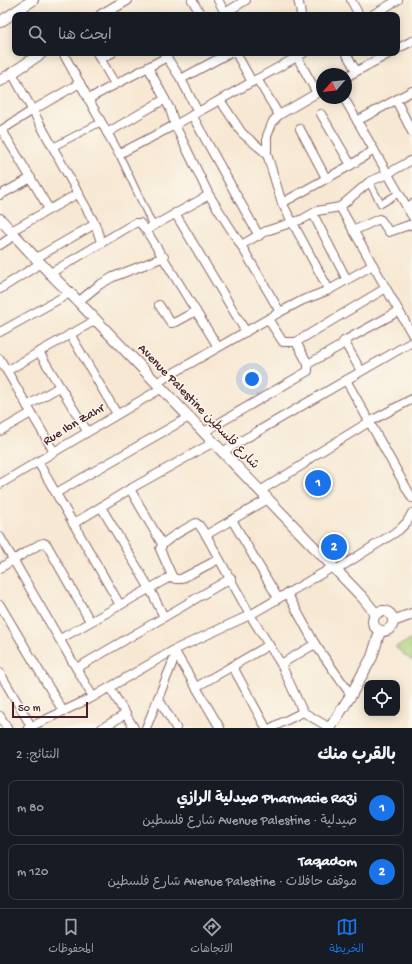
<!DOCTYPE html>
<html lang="ar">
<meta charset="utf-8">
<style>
:root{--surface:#171b24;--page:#242831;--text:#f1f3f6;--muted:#9ea1a6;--line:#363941;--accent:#1a73e8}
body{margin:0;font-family:"Gochi Hand","Playpen Sans Arabic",sans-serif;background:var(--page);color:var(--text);direction:rtl}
.controls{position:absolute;right:12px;bottom:12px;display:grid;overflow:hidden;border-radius:8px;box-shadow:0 2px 10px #0003}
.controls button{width:36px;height:36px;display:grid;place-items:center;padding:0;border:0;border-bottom:1px solid var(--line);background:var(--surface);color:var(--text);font:20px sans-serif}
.compass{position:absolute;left:316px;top:68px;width:36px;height:36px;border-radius:50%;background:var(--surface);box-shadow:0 2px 10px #0003;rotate:242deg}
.scale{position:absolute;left:12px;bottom:10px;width:76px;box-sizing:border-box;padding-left:4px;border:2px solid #4a1f2b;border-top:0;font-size:11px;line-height:14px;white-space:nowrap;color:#4a1f2b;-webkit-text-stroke:3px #fbf7ec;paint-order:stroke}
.you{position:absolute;left:252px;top:379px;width:14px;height:14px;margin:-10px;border:3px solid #fff;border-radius:50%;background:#1a73e8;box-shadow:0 0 0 6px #1a73e833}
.badge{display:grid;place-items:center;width:26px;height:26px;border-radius:50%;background:var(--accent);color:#fff;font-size:13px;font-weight:700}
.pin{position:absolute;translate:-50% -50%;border:2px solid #fff;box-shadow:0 1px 4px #0006}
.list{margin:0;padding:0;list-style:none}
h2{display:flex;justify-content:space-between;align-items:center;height:52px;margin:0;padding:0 16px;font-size:17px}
h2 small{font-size:13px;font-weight:400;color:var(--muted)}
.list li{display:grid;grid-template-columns:26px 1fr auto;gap:12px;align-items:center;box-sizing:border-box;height:56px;margin:0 8px 8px;padding:0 8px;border:1px solid var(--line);border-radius:8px}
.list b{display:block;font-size:15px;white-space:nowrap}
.list p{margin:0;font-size:13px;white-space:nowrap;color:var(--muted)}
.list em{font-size:13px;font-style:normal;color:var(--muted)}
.icon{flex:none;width:22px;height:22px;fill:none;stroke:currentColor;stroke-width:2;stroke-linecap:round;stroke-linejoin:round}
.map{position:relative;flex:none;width:412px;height:728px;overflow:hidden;direction:ltr}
.search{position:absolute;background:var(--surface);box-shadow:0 2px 10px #0003;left:12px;right:12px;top:12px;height:44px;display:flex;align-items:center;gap:10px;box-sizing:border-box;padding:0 14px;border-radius:8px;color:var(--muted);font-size:15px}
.sheet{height:180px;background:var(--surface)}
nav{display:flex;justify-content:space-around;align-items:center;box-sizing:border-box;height:56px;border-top:1px solid var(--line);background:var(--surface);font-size:11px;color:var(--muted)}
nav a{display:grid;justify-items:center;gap:2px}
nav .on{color:var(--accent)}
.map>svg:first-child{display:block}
.green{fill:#a7cd77;stroke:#787651}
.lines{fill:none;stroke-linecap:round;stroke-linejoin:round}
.pedestrian-casing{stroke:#876566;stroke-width:8}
.minor-casing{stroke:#876566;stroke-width:10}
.tertiary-casing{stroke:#876566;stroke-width:12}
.pedestrian{stroke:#fff;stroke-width:6}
.minor{stroke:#fff;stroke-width:8}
.tertiary{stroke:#fff;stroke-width:10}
.labels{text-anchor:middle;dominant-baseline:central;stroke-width:3;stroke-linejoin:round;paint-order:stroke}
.street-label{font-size:13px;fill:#4a1f2b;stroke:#fbf7ec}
</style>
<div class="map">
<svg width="412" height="728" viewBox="0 0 412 728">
<rect width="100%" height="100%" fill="#fbf7ec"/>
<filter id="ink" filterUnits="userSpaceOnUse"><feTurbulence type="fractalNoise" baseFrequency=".025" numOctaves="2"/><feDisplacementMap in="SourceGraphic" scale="8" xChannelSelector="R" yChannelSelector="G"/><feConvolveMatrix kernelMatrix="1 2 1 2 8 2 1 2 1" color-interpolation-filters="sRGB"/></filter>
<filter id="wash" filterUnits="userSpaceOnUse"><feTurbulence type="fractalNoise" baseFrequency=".012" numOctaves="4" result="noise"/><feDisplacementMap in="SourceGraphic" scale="16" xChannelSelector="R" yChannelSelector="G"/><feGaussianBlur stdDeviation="0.9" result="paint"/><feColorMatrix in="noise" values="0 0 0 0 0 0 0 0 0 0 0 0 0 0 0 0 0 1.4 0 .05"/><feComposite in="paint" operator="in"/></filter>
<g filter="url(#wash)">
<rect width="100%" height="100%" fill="#f7e8d3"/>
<path class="green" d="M412 639V661L395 647Z"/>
</g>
<g filter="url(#ink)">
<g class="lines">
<defs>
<g id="pedestrian">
<path d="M53 147 101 122"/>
<path d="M119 154 153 226"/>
<path d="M369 182 381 204 399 193"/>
<path d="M407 206 412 203"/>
</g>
<g id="minor">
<path d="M192 0 201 15"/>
<path d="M218 0 225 13"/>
<path d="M298 0 300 8 301 15"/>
<path d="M351 0 359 15"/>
<path d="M224 15 225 13 246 0"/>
<path d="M372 15 398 0"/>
<path d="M397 49 412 41"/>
<path d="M63 53 119 154 175 125 304 53"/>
<path d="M97 53 115 84"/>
<path d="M164 53 181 79 198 112"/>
<path d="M236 53 252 82"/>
<path d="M346 53 356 71"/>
<path d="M297 57 317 93"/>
<path d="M100 59 112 53"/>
<path d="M148 67 170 109 175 125 209 195 241 245 280 312"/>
<path d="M12 73 95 224 101 242"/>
<path d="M346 77 390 53"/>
<path d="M181 79 229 53"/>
<path d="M257 79 279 115"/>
<path d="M322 90 279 115 273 121 267 136V154L282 203 329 290"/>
<path d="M344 98 412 216"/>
<path d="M88 99 167 57"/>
<path d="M220 100 242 133 267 154"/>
<path d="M396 100 412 132"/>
<path d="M321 114 351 165"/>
<path d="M192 115 259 236"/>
<path d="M357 121 412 91"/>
<path d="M300 129 326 178"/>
<path d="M2 130 49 209"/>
<path d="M0 131 33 110 80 83"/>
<path d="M107 133 165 99"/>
<path d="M0 195 31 178"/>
<path d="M282 203 351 165 374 150"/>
<path d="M340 207 412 334"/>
<path d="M175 213 246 332"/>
<path d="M313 214 347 280"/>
<path d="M146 230 218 347"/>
<path d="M11 231 79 193"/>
<path d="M353 231 379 219 381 220 389 232 412 224"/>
<path d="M0 245 15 235"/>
<path d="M241 245 266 231 303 219 317 211 340 207 369 182 387 174 412 160"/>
<path d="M36 258 95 224"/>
<path d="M49 274 135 223H140L146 230 209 195"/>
<path d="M0 289 41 263"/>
<path d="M78 302 99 285 113 277 164 257"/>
<path d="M159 305 171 323 176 322 196 311"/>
<path d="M268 319 283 342H296L386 288"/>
<path d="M0 332 70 293"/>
<path d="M70 334 117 414"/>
<path d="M344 341 361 371"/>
<path d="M296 342 308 364"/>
<path d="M39 352 87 431"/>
<path d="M0 359 54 452"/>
<path d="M7 371 39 352 96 320"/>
<path d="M346 380 412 498"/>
<path d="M156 383 280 312 303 300 329 290 373 265"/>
<path d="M27 406 59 387"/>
<path d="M0 431 31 413"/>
<path d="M204 432 308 371V364L340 346 344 341 399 311"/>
<path d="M222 452 412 342"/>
<path d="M38 462 120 605"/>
<path d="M0 484 162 388"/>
<path d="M130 489 162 544"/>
<path d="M260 491 304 464 310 458 369 422 412 399"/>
<path d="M56 493 189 417"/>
<path d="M101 507 150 589 164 617"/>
<path d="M232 520 278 598"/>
<path d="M73 524 130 489 214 442"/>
<path d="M206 535 268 499"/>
<path d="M0 537 93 697"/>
<path d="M219 559 181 579H175L172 576 160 549C163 540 187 528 196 523L199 525 206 535 250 615 281 664 303 712 330 728"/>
<path d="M0 568 40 544 44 543 47 545 90 621"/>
<path d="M336 570 399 530 407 522 412 513"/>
<path d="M287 593 315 644 351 695"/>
<path d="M0 605 63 711"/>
<path d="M60 639 172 576"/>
<path d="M174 650 220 728"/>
<path d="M281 664 315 644"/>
<path d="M233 667 266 728"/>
<path d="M77 668 231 578"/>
<path d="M0 673 31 726"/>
<path d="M196 687 269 645"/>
<path d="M110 688 134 728"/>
<path d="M158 698 176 728"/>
<path d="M0 716 7 728"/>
<path d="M28 728 93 697 174 650 250 615 333 567"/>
<path d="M102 728 126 714"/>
<path d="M146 728 176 654"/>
<path d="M271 728 303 712"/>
</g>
<g id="tertiary">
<path d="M101 15 127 0"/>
<path d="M0 22 33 0"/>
<path d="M0 81 42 53"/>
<path d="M0 219C23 244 45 270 70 293L363 598 376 614"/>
<circle cx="383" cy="621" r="10"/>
<path d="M393 621 412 614"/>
<path d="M330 728 351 695 372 657 380 631"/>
</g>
</defs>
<use href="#pedestrian" class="pedestrian-casing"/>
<use href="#minor" class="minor-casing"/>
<use href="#tertiary" class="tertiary-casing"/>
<use href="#pedestrian" class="pedestrian"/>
<use href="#minor" class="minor"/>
<use href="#tertiary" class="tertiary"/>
</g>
</g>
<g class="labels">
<g class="street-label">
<text transform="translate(198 407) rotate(46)">Avenue Palestine شارع فلسطين</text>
<text transform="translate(74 425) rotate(-31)">Rue Ibn Zahr</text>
</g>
</g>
</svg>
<div class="controls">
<button><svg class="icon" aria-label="locate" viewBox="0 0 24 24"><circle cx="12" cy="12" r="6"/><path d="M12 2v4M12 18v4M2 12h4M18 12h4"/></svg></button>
</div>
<svg class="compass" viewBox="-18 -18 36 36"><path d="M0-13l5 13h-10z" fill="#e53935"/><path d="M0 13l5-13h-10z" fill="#9ea1a6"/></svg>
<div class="scale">50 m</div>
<div class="you"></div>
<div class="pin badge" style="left:318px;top:483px">1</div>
<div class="pin badge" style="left:334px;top:547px">2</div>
<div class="search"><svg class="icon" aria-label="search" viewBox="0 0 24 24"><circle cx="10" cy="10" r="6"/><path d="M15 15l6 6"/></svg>ابحث هنا</div>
</div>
<section class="sheet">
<h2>بالقرب منك<small>النتائج: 2</small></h2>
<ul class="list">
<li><span class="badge">1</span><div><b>Pharmacie Razi صيدلية الرازي</b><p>صيدلية · Avenue Palestine شارع فلسطين</p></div><em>80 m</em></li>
<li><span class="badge">2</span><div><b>Taqadom</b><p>موقف حافلات · Avenue Palestine شارع فلسطين</p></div><em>120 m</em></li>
</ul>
</section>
<nav>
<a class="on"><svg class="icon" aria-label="map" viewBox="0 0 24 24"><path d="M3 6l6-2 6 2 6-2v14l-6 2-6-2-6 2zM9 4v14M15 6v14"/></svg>الخريطة</a>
<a><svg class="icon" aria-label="directions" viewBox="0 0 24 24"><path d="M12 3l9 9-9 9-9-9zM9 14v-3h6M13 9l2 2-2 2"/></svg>الاتجاهات</a>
<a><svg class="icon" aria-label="saved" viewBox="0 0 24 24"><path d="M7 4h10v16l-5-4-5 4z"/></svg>المحفوظات</a>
</nav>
